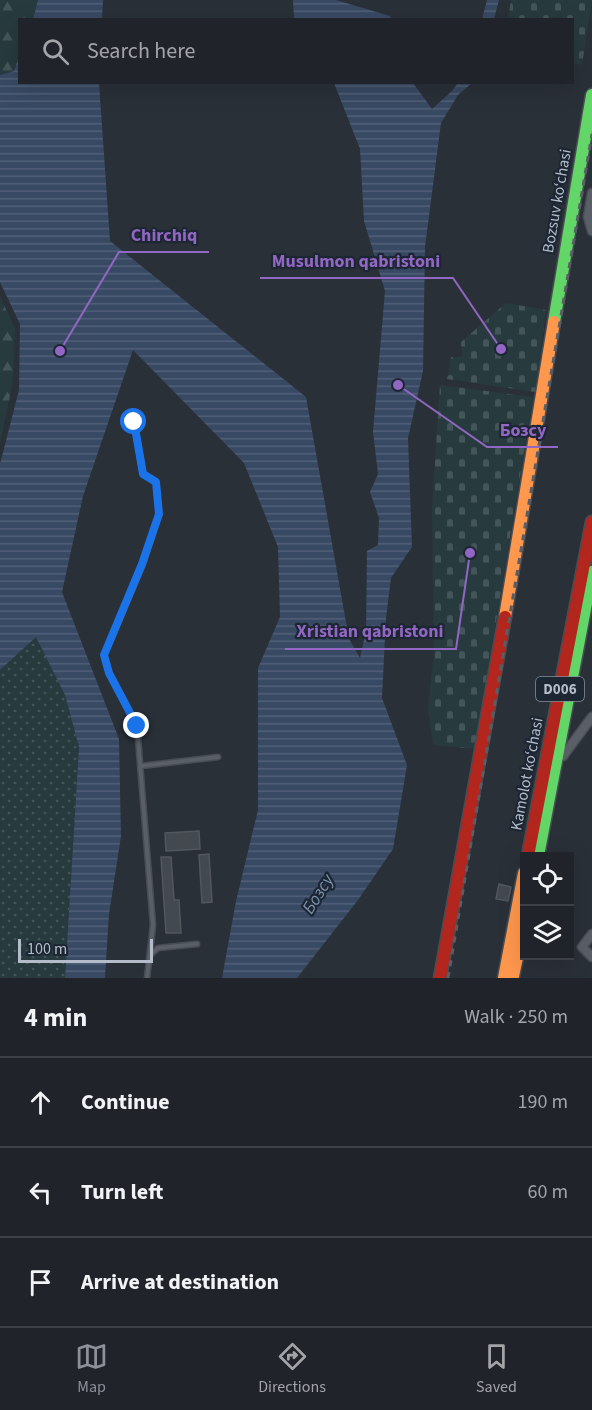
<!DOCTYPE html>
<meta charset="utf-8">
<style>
:root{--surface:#20242a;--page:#2d3036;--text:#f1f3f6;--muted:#a2a4a8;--line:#3d4147;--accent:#8c9099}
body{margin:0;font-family:"Source Sans 3",sans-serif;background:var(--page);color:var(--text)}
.controls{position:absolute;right:18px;bottom:18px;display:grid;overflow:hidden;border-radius:0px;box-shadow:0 6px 24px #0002}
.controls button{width:54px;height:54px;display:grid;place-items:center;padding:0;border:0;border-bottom:2px solid var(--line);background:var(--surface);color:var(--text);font:30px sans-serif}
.scale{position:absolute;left:18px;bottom:15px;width:135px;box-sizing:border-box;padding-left:6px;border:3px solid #b4bcc9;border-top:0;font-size:16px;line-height:21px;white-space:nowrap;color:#b4bcc9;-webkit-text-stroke:4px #1d2633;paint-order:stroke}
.stop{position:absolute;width:18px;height:18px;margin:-14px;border:4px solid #1a73e8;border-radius:50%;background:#fff}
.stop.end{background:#1a73e8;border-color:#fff;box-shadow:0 2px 6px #0008}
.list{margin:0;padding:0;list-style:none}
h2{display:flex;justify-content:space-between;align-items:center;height:78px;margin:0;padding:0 24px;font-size:26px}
h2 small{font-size:20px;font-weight:400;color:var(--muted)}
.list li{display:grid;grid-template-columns:39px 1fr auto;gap:18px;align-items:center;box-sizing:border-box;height:90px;padding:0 24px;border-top:2px solid var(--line)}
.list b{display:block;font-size:22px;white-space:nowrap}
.list em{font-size:20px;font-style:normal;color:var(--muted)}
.icon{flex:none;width:33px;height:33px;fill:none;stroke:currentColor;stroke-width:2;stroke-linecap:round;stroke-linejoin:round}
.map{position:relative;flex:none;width:592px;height:978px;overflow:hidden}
.search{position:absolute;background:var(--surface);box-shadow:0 6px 24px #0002;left:18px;right:18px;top:18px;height:66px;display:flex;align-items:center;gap:15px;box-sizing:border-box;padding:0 21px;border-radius:0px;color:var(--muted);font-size:22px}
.sheet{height:348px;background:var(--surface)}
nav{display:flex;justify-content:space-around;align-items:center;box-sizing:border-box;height:84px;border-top:2px solid var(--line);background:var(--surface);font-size:16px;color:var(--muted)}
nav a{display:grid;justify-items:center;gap:3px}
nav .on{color:var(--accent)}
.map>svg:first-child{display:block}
.grass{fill:url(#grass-dots)}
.forest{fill:url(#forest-firs)}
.cemetery{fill:url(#cemetery-stones)}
.water{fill:url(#water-rules)}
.building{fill:#444950;stroke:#52575f;stroke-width:1.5}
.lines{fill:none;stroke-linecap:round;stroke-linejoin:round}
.lane-casing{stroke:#484c53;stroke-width:7}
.street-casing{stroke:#484c53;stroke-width:11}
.fast-casing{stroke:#484c53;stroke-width:15}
.slow-casing{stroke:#484c53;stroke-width:15}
.jam-casing{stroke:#484c53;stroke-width:15}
.lane{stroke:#5a5e66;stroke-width:4}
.street{stroke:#5a5e66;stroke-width:8}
.fast{stroke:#63d668;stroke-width:12}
.slow{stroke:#ff974d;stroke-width:12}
.jam{stroke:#b3261e;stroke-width:12}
.rail{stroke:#595d64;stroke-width:3;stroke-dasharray:6 6;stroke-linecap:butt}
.route{stroke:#1a73e8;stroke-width:8}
.labels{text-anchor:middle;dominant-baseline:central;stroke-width:4.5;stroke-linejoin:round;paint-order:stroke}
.shield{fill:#1d2633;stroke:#878f9c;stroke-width:1.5}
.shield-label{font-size:15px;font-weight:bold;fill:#b4bcc9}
.street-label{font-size:16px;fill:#b4bcc9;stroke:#1d2633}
.water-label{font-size:18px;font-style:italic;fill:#7c92b1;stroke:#1d2633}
.leader{fill:none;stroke:#9266c3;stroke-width:2}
.callout-dot{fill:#9266c3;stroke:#1d2633;stroke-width:2}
.callout-label{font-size:18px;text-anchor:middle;font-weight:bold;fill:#9266c3;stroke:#1d2633;stroke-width:4.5;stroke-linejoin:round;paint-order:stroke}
</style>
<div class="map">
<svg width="592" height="978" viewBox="0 0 592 978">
<defs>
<pattern id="grass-dots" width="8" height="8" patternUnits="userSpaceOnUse" patternTransform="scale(1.5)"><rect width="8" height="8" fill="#273a3e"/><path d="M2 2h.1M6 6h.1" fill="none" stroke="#445559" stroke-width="1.8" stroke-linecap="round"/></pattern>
<pattern id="forest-firs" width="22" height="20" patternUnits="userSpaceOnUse" patternTransform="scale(1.5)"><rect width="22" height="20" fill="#273a3e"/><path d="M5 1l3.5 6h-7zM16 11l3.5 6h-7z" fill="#445559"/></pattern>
<pattern id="cemetery-stones" width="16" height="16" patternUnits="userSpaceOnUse" patternTransform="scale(1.5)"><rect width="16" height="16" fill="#273a3e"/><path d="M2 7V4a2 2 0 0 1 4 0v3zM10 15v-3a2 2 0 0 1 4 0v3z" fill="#445559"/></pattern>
<pattern id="water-rules" width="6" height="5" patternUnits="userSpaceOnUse" patternTransform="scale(1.5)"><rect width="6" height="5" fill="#384963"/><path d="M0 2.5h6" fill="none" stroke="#526178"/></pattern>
</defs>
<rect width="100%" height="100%" fill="#2a3038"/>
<path class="grass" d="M36 636 65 695 79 747 65 978H0V670Z"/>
<g class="forest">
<path d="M0 0H38L33 19 20 20 19 57 14 71 0 75Z"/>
<path d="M0 296 15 329 13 381 0 444Z"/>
</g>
<g class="cemetery">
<path d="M511 0H592L582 65 573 63 572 20 508 19Z"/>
<path d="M506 303 546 310 535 392 447 379 451 357H462L461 342Z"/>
<path d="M440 385 533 397 475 749 433 745 428 707 434 652 432 507Z"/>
</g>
<g class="water">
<path d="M38 0H103L102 19H33Z"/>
<path d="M293 0H336L390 16 391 19H294Z"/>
<path d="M487 0H499L494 19H482Z"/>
<path d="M19 57 20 82 99 83 110 241 306 397 349 639 360 658 366 631 367 551 378 545 379 518 370 492 378 474 373 432 385 291 364 221 360 149 334 83H413L432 109 451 92 458 83H472L458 95 441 123 425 247 423 371 408 438 412 547 391 578 386 618 382 698 407 765 393 849 358 900 297 978H222L236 901 258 810V668L280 617 278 547 244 463 133 350 83 496 62 592 119 739 121 836 109 914 105 978H65L79 747 65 695 36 637 0 670V464L19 390 20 324 0 282V75L14 71Z"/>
</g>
<g class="building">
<path d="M199 831 200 849 166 851 165 833Z"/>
<path d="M209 854 212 902 202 903 199 855Z"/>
<path d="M161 857H171L174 900H179L181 933H166Z"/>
<path d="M499 884 511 887 508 901 496 899Z"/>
</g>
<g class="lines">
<defs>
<g id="lane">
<path d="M134 421 143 474 156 482 159 514 143 564 104 655 109 673 137 726 153 925 149 961"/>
<path d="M141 766 218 757"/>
<path d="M151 954 158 948 197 944"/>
<path d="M147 978 149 961"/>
</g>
<g id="street">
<path d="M592 193 588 217 592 231"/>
<path d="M557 757 563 756 592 717"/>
<path d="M592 934 582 947 592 957"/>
</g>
<g id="fast">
<path d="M554 322 592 95"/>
<path d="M538 856 592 572"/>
</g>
<g id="slow">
<path d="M505 617 554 322"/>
<path d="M513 976 524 925"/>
<path d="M504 978 524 873"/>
</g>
<g id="jam">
<path d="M528 856 592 522"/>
<path d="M440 978 505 617"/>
</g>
</defs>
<use href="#lane" class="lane-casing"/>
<use href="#street" class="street-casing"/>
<use href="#fast" class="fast-casing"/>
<use href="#slow" class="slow-casing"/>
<use href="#jam" class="jam-casing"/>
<use href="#lane" class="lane"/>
<use href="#street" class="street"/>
<use href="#fast" class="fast"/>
<use href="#slow" class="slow"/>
<use href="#jam" class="jam"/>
<path class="rail" d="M448 978 592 134"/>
</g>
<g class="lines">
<path class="route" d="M134 422 143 474 156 482 159 514 142 564 104 655 109 673 137 726"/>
</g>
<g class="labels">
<rect class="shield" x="536" y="677" width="48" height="24" rx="4.5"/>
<g class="shield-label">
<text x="560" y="689">D006</text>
</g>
<g class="street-label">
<text transform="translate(557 201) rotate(-80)">Bozsuv ko‘chasi</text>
<text transform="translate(527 774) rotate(-79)">Kamolot ko‘chasi</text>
</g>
<g class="water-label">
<text transform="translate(318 894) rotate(-58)">Бозсу</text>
</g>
</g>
<path class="leader" d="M60 351L119 252H209M501 349L453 278H260M398 385L487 447H558M470 553L456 649H285"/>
<g class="callout-dot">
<circle cx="60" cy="351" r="6"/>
<circle cx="501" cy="349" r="6"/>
<circle cx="398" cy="385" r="6"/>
<circle cx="470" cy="553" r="6"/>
</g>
<g class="callout-label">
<text x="164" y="241">Chirchiq</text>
<text x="356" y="267">Musulmon qabristoni</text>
<text x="523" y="436">Бозсу</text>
<text x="370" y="637">Xristian qabristoni</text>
</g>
</svg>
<div class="controls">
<button><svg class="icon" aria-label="locate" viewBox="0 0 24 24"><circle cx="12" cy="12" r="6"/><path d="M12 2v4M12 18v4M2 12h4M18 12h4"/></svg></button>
<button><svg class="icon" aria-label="layers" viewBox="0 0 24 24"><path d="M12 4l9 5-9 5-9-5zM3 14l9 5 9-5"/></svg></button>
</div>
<div class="scale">100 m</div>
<div class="stop" style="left:134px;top:422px"></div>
<div class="stop end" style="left:137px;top:726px"></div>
<div class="search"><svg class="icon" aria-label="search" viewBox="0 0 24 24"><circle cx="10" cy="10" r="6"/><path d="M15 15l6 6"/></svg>Search here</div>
</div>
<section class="sheet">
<h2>4 min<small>Walk · 250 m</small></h2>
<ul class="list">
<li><svg class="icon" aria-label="ahead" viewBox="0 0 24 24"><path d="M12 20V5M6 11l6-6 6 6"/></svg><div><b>Continue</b></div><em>190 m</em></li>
<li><svg class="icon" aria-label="left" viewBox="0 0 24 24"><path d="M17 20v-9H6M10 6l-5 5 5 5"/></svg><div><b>Turn left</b></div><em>60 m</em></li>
<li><svg class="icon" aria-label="arrive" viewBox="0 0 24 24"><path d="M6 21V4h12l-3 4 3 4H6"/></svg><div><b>Arrive at destination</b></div></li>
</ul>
</section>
<nav>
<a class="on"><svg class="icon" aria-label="map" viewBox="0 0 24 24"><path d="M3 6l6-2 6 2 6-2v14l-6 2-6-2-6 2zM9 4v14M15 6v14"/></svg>Map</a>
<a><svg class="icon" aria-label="directions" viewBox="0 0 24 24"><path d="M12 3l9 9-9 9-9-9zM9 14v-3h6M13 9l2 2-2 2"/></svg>Directions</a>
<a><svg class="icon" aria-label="saved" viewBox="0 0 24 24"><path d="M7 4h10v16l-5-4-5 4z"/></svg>Saved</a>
</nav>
